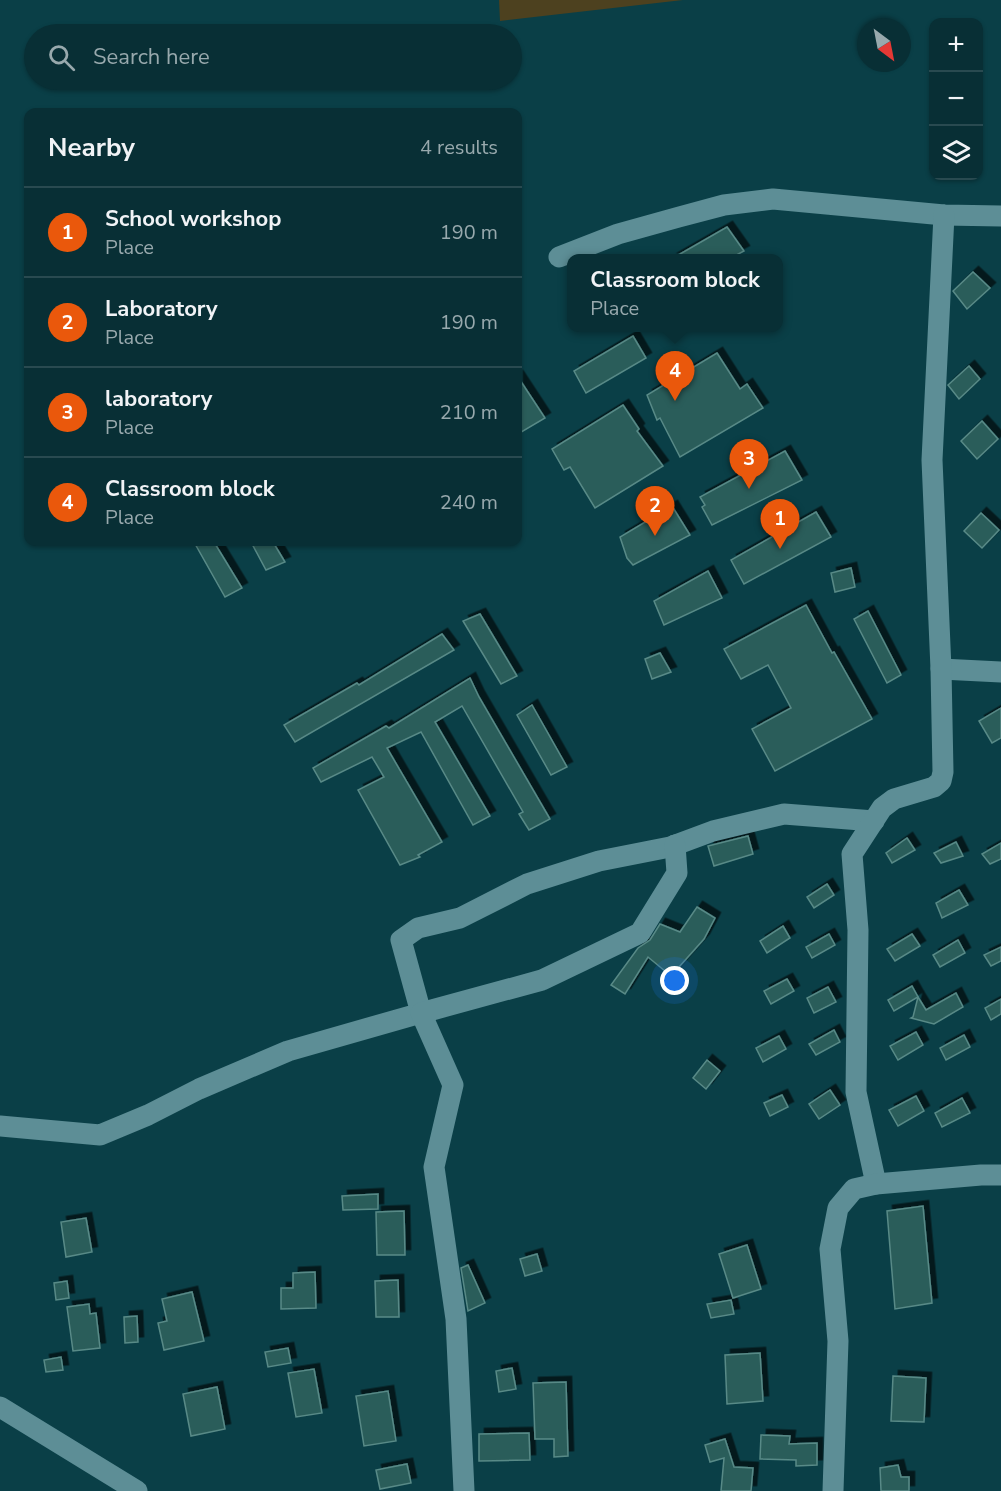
<!DOCTYPE html>
<meta charset="utf-8">
<style>
:root{--surface:#082f35;--page:#11373d;--text:#f1f3f6;--muted:#98a9ad;--line:#294a50;--accent:#ea580c}
body{margin:0;font-family:"Nunito Sans",sans-serif;background:var(--page);color:var(--text)}
.controls{position:absolute;right:18px;top:18px;display:grid;overflow:hidden;border-radius:12px;box-shadow:0 2px 4px #0004}
.controls button{width:54px;height:54px;display:grid;place-items:center;padding:0;border:0;border-bottom:2px solid var(--line);background:var(--surface);color:var(--text);font:30px sans-serif}
.compass{position:absolute;left:857px;top:18px;width:54px;height:54px;border-radius:50%;background:var(--surface);box-shadow:0 2px 4px #0004;rotate:148deg}
.you{position:absolute;left:675px;top:981px;width:21px;height:21px;margin:-15px;border:4px solid #fff;border-radius:50%;background:#1a73e8;box-shadow:0 0 0 9px #1a73e833}
.badge{display:grid;place-items:center;width:39px;height:39px;border-radius:50%;background:var(--accent);color:#fff;font-size:20px;font-weight:700}
.pin{position:absolute;translate:-50% -50px;filter:drop-shadow(0 2px 3px #0008)}
.pin::after{content:'';position:absolute;top:32px;width:21px;height:18px;background:inherit;clip-path:polygon(0 0,100% 0,50% 100%)}
.popup{position:absolute;left:567px;top:254px;width:216px;height:78px;box-sizing:border-box;display:grid;place-content:center;border-radius:12px;background:var(--surface);filter:drop-shadow(0 2px 4px #0005);font-size:20px;white-space:nowrap;color:var(--muted)}
.popup b{font-size:22px;color:var(--text)}
.popup::after{content:'';position:absolute;left:50%;top:100%;margin-left:-12px;border:12px solid transparent;border-top-color:var(--surface)}
.list{margin:0;padding:0;list-style:none}
h2{display:flex;justify-content:space-between;align-items:center;height:78px;margin:0;padding:0 24px;font-size:26px}
h2 small{font-size:20px;font-weight:400;color:var(--muted)}
.list li{display:grid;grid-template-columns:39px 1fr auto;gap:18px;align-items:center;box-sizing:border-box;height:90px;padding:0 24px;border-top:2px solid var(--line)}
.list b{display:block;font-size:22px;white-space:nowrap}
.list p{margin:0;font-size:20px;white-space:nowrap;color:var(--muted)}
.list em{font-size:20px;font-style:normal;color:var(--muted)}
.icon{flex:none;width:33px;height:33px;fill:none;stroke:currentColor;stroke-width:2;stroke-linecap:round;stroke-linejoin:round}
.map{position:relative;flex:none;width:1001px;height:1491px;overflow:hidden}
.search{position:absolute;background:var(--surface);box-shadow:0 2px 4px #0004;left:24px;top:24px;width:498px;height:66px;display:flex;align-items:center;gap:15px;box-sizing:border-box;padding:0 21px;border-radius:33px;color:var(--muted);font-size:22px}
.panel{position:absolute;background:var(--surface);box-shadow:0 2px 4px #0004;left:24px;top:108px;width:498px;height:438px;border-radius:12px}
.map>svg:first-child{display:block}
.green{fill:#4d411f}
.building{fill:#2c5d5a;stroke:#588a87;stroke-width:1.5;filter:url(#shadow)}
.lines{fill:none;stroke-linecap:round;stroke-linejoin:round}
.minor{stroke:#5d8e96;stroke-width:21}
</style>
<div class="map">
<svg width="1001" height="1491" viewBox="0 0 1001 1491">
<defs>
<filter id="shadow"><feDropShadow dx="5.5" dy="-5.5" stdDeviation="0" flood-color="#0009"/></filter>
</defs>
<rect width="100%" height="100%" fill="#0a3f47"/>
<path class="green" d="M499 0H683L500 21Z"/>
<g class="building">
<path d="M727 227 744 251 731 258H673Z"/>
<path d="M973 272 990 288 967 309 953 291Z"/>
<path d="M633 336 646 358 586 393 574 371Z"/>
<path d="M717 353 740 389 747 384 763 408 680 457 660 418 657 420 647 395Z"/>
<path d="M969 366 980 379 959 399 948 385Z"/>
<path d="M518 377 545 418 518 434Z"/>
<path d="M623 405 639 429 637 431 663 466 595 508 570 467 564 470 552 449Z"/>
<path d="M982 421 998 439 977 459 961 441Z"/>
<path d="M785 451 802 480 712 525 702 507 705 505 700 497Z"/>
<path d="M672 506 690 535 633 565 627 558 620 537Z"/>
<path d="M816 512 831 537 744 584 731 560Z"/>
<path d="M981 513 999 530 982 548 964 531Z"/>
<path d="M194 542H214L242 588 225 597Z"/>
<path d="M251 542H273L285 562 266 570Z"/>
<path d="M851 568 855 587 835 592 831 573Z"/>
<path d="M708 571 722 598 664 625 654 601Z"/>
<path d="M806 605 832 653 834 652 872 719 775 771 752 729 791 708 768 665 741 679 724 649Z"/>
<path d="M868 611 901 675 887 683 854 619Z"/>
<path d="M480 614 517 676 501 684 463 621Z"/>
<path d="M442 634 454 650 295 742 284 725 357 683 359 685Z"/>
<path d="M660 653 671 672 652 679 645 659Z"/>
<path d="M470 678 479 697 550 819 529 830 519 814 523 812 462 706 435 722 490 816 473 825 421 732 387 748 442 842 418 855 420 857 400 865 358 790 384 777 372 757 321 782 313 768 386 726 389 728Z"/>
<path d="M532 705 567 767 551 775 517 715Z"/>
<path d="M1001 708V738L992 743 979 721Z"/>
<path d="M748 836 753 854 714 866 708 846Z"/>
<path d="M907 838 915 850 892 863 886 853Z"/>
<path d="M956 842 963 856 941 863 934 853Z"/>
<path d="M1001 843V859L990 864 982 854Z"/>
<path d="M827 884 834 895 814 908 807 897Z"/>
<path d="M959 890 968 905 942 918 936 903Z"/>
<path d="M697 907 715 918 704 939 671 976 648 957 625 994 611 985 638 948 650 940 660 924 680 932Z"/>
<path d="M783 926 790 938 767 953 760 941Z"/>
<path d="M829 934 835 945 812 958 806 947Z"/>
<path d="M912 934 920 946 895 961 887 949Z"/>
<path d="M958 940 965 953 940 967 933 955Z"/>
<path d="M1001 947V961L991 966 984 955Z"/>
<path d="M787 979 794 991 771 1004 764 991Z"/>
<path d="M912 986 918 997 894 1011 888 1000Z"/>
<path d="M828 987 836 1002 814 1013 807 998Z"/>
<path d="M956 993 963 1007 934 1024 911 1018 913 1017 918 997 926 1010Z"/>
<path d="M1001 999V1014L991 1020 985 1008Z"/>
<path d="M834 1030 840 1042 816 1055 809 1044Z"/>
<path d="M916 1032 923 1045 898 1060 890 1046Z"/>
<path d="M964 1035 970 1047 946 1060 940 1048Z"/>
<path d="M779 1036 786 1049 763 1062 756 1048Z"/>
<path d="M707 1060 720 1071 706 1089 693 1078Z"/>
<path d="M830 1090 840 1105 819 1119 809 1104Z"/>
<path d="M782 1095 788 1107 770 1116 764 1103Z"/>
<path d="M916 1096 924 1111 898 1126 889 1110Z"/>
<path d="M962 1098 970 1113 942 1127 935 1113Z"/>
<path d="M378 1194V1209L343 1210 342 1196Z"/>
<path d="M923 1206 932 1303 895 1309 887 1211Z"/>
<path d="M404 1211 405 1255H377L376 1212Z"/>
<path d="M86 1218 92 1252 66 1257 61 1222Z"/>
<path d="M747 1245 761 1289 733 1298 719 1254Z"/>
<path d="M537 1254 542 1271 525 1276 520 1259Z"/>
<path d="M468 1265 485 1303 468 1311 461 1268Z"/>
<path d="M315 1272 316 1308 281 1309V1288H293V1273Z"/>
<path d="M398 1280 399 1317H376L375 1281Z"/>
<path d="M67 1281 69 1298 56 1300 54 1283Z"/>
<path d="M192 1292 204 1341 164 1350 158 1323 167 1321 162 1299Z"/>
<path d="M731 1300 734 1314 711 1318 707 1304Z"/>
<path d="M89 1304 90 1314 96 1313 100 1348 73 1351 67 1307Z"/>
<path d="M137 1316 138 1342 125 1343 124 1317Z"/>
<path d="M288 1348 291 1363 268 1367 265 1352Z"/>
<path d="M760 1353 763 1401 727 1404 725 1355Z"/>
<path d="M61 1357 63 1370 46 1372 44 1360Z"/>
<path d="M512 1368 516 1389 499 1392 496 1371Z"/>
<path d="M314 1369 322 1413 296 1417 288 1373Z"/>
<path d="M893 1376 926 1378 924 1422 891 1421Z"/>
<path d="M566 1382 568 1456 554 1457V1439H535L533 1383Z"/>
<path d="M217 1387 225 1429 191 1436 183 1394Z"/>
<path d="M388 1391 396 1441 364 1446 356 1396Z"/>
<path d="M529 1433 530 1460 479 1461V1434Z"/>
<path d="M761 1435 790 1436 789 1444 817 1443V1465L796 1466V1460L760 1459Z"/>
<path d="M725 1439 734 1467 753 1468 751 1491H721L724 1458 710 1462 705 1445Z"/>
<path d="M407 1464 411 1483 380 1489 376 1470Z"/>
<path d="M898 1465 901 1477H909V1491H881L880 1468Z"/>
</g>
<g class="lines">
<g class="minor">
<path d="M559 257 618 234 679 217 724 205 773 199 944 215 1001 216"/>
<path d="M941 669 1001 672"/>
<path d="M0 1126 100 1135 148 1115 199 1089 288 1051 421 1013 401 940 418 928 460 918 527 884 599 861 670 847 713 831 784 814 874 821"/>
<path d="M876 1184 856 1092 858 930 852 854 882 808 894 799 934 787 941 781 943 772 941 669 932 460 944 215"/>
<path d="M0 1407 137 1491"/>
<path d="M464 1491 456 1319 434 1167 453 1085 421 1013 542 980 640 933 677 873 675 845"/>
<path d="M833 1491 838 1341 830 1249 838 1208 854 1189 876 1184 981 1175H1001"/>
</g>
</g>
</svg>
<div class="controls">
<button>+</button>
<button>−</button>
<button><svg class="icon" aria-label="layers" viewBox="0 0 24 24"><path d="M12 4l9 5-9 5-9-5zM3 14l9 5 9-5"/></svg></button>
</div>
<svg class="compass" viewBox="-18 -18 36 36"><path d="M0-13l5 13h-10z" fill="#e53935"/><path d="M0 13l5-13h-10z" fill="#98a9ad"/></svg>
<div class="you"></div>
<div class="pin badge" style="left:780px;top:549px">1</div>
<div class="pin badge" style="left:655px;top:536px">2</div>
<div class="pin badge" style="left:749px;top:489px">3</div>
<div class="pin badge" style="left:675px;top:401px">4</div>
<div class="popup"><b>Classroom block</b>Place</div>
<div class="search"><svg class="icon" aria-label="search" viewBox="0 0 24 24"><circle cx="10" cy="10" r="6"/><path d="M15 15l6 6"/></svg>Search here</div>
<section class="panel">
<h2>Nearby<small>4 results</small></h2>
<ul class="list">
<li><span class="badge">1</span><div><b>School workshop</b><p>Place</p></div><em>190 m</em></li>
<li><span class="badge">2</span><div><b>Laboratory</b><p>Place</p></div><em>190 m</em></li>
<li><span class="badge">3</span><div><b>laboratory</b><p>Place</p></div><em>210 m</em></li>
<li><span class="badge">4</span><div><b>Classroom block</b><p>Place</p></div><em>240 m</em></li>
</ul>
</section>
</div>
